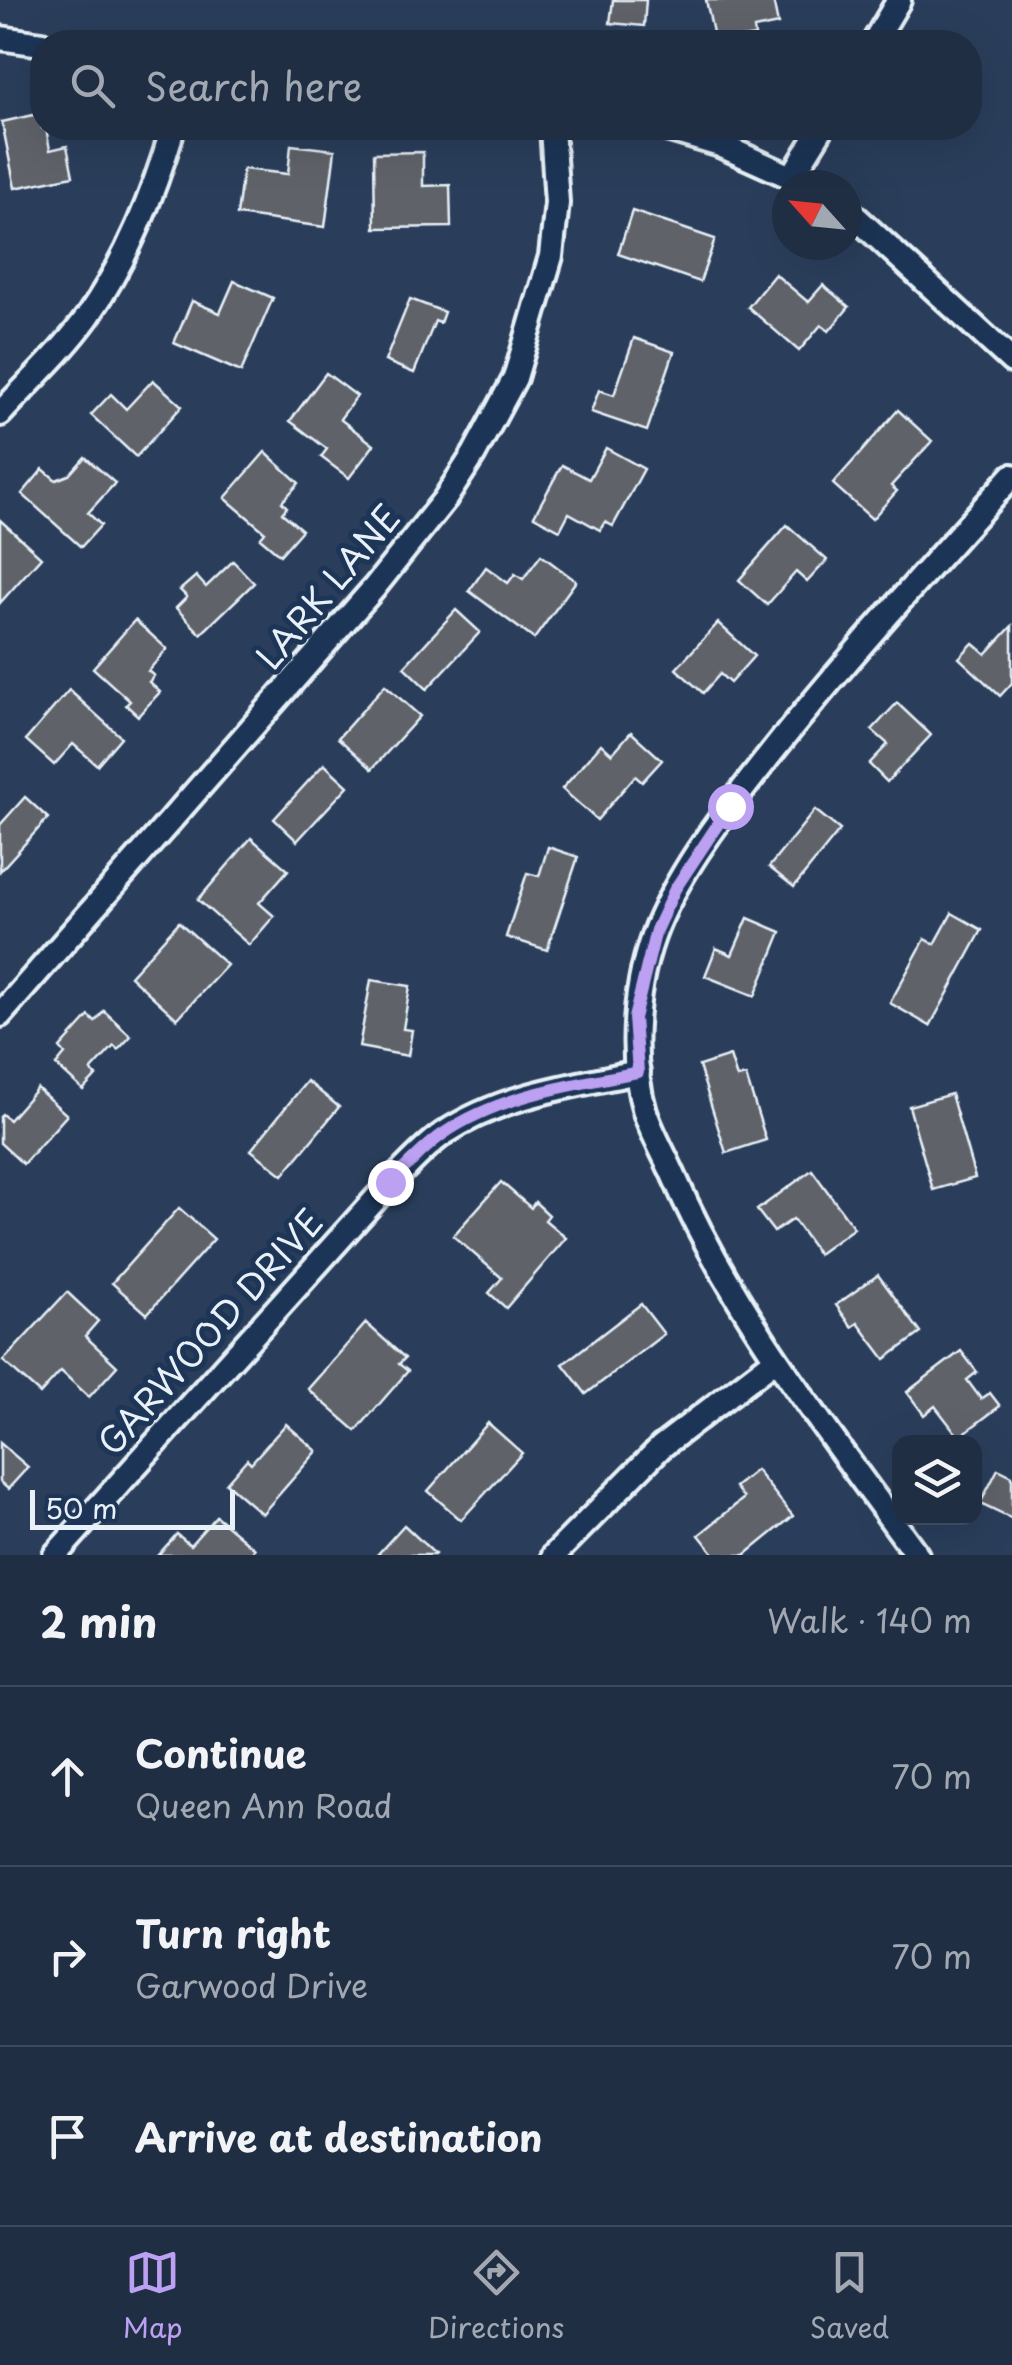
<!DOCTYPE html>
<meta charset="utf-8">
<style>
:root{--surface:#202e44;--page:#2d3a4f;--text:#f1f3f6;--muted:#a2a8b2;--line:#3d4a5d;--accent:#bca0f2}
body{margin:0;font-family:"Playpen Sans",sans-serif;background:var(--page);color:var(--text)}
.controls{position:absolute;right:30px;bottom:30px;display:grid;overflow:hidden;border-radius:20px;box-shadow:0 10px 40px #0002}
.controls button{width:90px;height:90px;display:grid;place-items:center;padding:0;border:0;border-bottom:2px solid var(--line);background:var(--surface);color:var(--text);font:50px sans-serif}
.compass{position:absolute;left:772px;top:170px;width:90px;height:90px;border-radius:50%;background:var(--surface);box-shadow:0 10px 40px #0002;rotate:297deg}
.scale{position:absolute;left:30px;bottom:25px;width:205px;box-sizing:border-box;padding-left:10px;border:5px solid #e8f1f8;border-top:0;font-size:28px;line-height:35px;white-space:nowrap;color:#e8f1f8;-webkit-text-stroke:8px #1d3557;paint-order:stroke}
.stop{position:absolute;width:30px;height:30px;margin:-22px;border:8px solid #bca0f2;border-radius:50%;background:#fff}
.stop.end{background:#bca0f2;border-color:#fff;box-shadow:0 2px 10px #0008}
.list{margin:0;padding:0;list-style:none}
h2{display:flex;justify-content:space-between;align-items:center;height:130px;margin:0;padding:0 40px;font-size:42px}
h2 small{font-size:32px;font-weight:400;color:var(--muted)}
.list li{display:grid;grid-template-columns:65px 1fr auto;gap:30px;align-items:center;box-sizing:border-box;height:180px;padding:0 40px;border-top:2px solid var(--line)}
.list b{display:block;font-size:38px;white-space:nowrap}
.list p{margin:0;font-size:32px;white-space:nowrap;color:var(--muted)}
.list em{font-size:32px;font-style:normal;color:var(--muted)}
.icon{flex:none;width:55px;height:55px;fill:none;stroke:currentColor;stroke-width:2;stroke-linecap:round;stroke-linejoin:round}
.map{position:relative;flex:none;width:1012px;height:1555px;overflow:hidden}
.search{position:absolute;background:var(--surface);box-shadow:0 10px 40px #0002;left:30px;right:30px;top:30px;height:110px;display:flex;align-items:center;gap:25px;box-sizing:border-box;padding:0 35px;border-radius:40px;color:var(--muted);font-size:38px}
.sheet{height:670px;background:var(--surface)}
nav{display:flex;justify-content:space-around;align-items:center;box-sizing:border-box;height:140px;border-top:2px solid var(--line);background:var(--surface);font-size:28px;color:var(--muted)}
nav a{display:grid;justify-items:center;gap:5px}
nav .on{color:var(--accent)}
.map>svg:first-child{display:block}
.building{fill:#60626a;stroke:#e8f1f8;stroke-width:2.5}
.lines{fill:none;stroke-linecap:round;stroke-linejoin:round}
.street-casing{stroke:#e8f1f8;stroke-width:30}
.street{stroke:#1d3557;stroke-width:22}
.route{stroke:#bca0f2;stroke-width:12}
.labels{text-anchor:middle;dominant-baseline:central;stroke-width:10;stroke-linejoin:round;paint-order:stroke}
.street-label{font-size:35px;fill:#e8f1f8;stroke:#1d3557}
</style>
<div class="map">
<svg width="1012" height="1555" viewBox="0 0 1012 1555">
<rect width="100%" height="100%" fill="#2a3e5b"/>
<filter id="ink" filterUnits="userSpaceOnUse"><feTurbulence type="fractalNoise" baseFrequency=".01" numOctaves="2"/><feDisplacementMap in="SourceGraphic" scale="20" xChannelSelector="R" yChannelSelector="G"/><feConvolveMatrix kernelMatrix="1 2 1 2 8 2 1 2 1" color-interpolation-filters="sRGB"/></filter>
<g filter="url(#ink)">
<g class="building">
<path d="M613 0H646L644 26 610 23Z"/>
<path d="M706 0H773L778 24 754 29 755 36 715 42Z"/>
<path d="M42 113V128H46L50 150 67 146 73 176 15 188 2 122Z"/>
<path d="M291 145 335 150 325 227 237 215 243 169 288 174Z"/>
<path d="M423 152V186L450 185 451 227 375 228 374 153Z"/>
<path d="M632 211 715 239 700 282 618 254Z"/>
<path d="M775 274 808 302 823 285 849 307 829 331 821 325 799 351 748 307Z"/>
<path d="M234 281 273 298 241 372 174 343 192 301 220 313Z"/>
<path d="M410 299 444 312 440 323 435 321 414 373 385 361Z"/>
<path d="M634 338 674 352 647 431 591 412 599 390 614 395Z"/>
<path d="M326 373 357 396 340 419 374 445 349 478 321 457 327 449 290 421Z"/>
<path d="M153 380 182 406 136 457 91 415 111 394 126 409Z"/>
<path d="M898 410 932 441 891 486 897 491 872 519 833 484Z"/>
<path d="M606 448 644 469 613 526 605 522 600 530 569 513 560 530 534 516 562 465 589 479Z"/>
<path d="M265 452 299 483 282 502 287 507 282 513 302 530 280 555 260 538 265 532 225 498Z"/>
<path d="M85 457 115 483 88 513 101 525 81 547 22 494 43 469 56 480 69 475Z"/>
<path d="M0 520 41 557 0 603Z"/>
<path d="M787 525 827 560 807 582 796 572 767 605 739 580Z"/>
<path d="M541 555 576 581 534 639 469 591 486 567 508 583 515 574 523 579Z"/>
<path d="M233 561 254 583 201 634 176 608 187 597 180 590 196 576 206 587Z"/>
<path d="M456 610 480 632 427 689 404 667Z"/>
<path d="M135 620 167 649 148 671 154 676 149 682 160 692 138 716 126 705 130 701 93 668Z"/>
<path d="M718 623 754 656 730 683 720 674 703 693 676 669Z"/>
<path d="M1012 626V683L1000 696 959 658 973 643 986 654Z"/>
<path d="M385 685 420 716 372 769 338 738Z"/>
<path d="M69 690 121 737 97 765 73 744 54 765 26 740Z"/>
<path d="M897 703 931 735 887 782 869 764 888 744 872 730Z"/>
<path d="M631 732 662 760 642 782 635 776 597 820 562 789 601 744 612 754Z"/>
<path d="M324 764 348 786 297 841 274 819Z"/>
<path d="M25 797 48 818 0 871V825Z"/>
<path d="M815 810 840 830 794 887 769 867Z"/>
<path d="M251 838 288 870 259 903 274 916 249 945 198 900Z"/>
<path d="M548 847 578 857 547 950 506 937 527 873 539 876Z"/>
<path d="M952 913 982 930 930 1026 890 1003 925 939 935 944Z"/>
<path d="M748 918 781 932 755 996 705 976 716 948 732 955Z"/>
<path d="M179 922 227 965 177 1019 130 976Z"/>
<path d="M371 980 410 986 403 1029 412 1030 408 1056 359 1047Z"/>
<path d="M104 1011 131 1036 118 1050 114 1046 91 1071 96 1076 83 1090 56 1065 65 1054 60 1048 89 1016 95 1022Z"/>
<path d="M730 1056 737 1078 746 1076 766 1140 726 1153 699 1066Z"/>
<path d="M307 1081 339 1107 283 1175 251 1150Z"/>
<path d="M37 1088 67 1115 23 1164 0 1143V1117L2 1114 9 1120Z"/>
<path d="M951 1094 975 1178 933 1190 909 1106Z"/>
<path d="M812 1170 854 1228 818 1254 793 1219 774 1232 757 1210Z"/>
<path d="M501 1182 531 1208 535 1202 549 1215 545 1220 566 1238 506 1308 489 1293 502 1278 453 1236Z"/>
<path d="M179 1208 214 1239 147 1314 112 1283Z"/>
<path d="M878 1275 921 1333 885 1359 858 1323 852 1327 836 1305Z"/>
<path d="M67 1292 98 1321 85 1336 117 1366 89 1397 61 1371 40 1394 3 1361Z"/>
<path d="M641 1304 664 1334 586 1394 563 1364Z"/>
<path d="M366 1323 405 1358 399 1364 408 1371 356 1431 308 1389Z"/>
<path d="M961 1351 977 1372 967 1380 981 1399 990 1393 1000 1406 959 1437 935 1406 924 1415 907 1392Z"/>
<path d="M488 1423 522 1453 461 1520 428 1491Z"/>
<path d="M286 1424 317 1451 262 1514 226 1483 247 1459 251 1463Z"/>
<path d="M0 1443 28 1467 8 1489 0 1482Z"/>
<path d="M998 1469 1012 1476V1519L980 1504Z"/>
<path d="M756 1470 793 1516 745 1555H715L699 1535 744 1498 735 1487Z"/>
<path d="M216 1516 255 1549 250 1555H158L177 1534 190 1545Z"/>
<path d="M404 1525 435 1554 434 1555H377Z"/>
</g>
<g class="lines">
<defs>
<g id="street">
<path d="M0 38 42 44"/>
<path d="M874 42 899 0"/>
<path d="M663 128 720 145 809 185"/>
<path d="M793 175 822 128"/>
<path d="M847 209 1012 361"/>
<path d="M0 414C29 382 63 351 88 316 128 258 153 195 173 128"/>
<path d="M0 1015 374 588 445 499 474 454 515 378 551 256 557 203 552 128"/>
<path d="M55 1555 391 1182C408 1166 424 1147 443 1134 501 1095 571 1086 638 1072"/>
<path d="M554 1555 661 1447 776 1359"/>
<path d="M917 1555C829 1433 733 1313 673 1174 664 1154 652 1133 645 1112 628 1055 635 980 657 926 683 864 728 808 769 756 846 659 929 568 1012 476"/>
</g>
</defs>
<use href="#street" class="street-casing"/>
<use href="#street" class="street"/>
</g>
</g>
<g class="lines" filter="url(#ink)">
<path class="route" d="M390 1182C408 1166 424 1147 443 1134 501 1094 571 1086 638 1072L634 1018 656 930 675 889 730 806"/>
</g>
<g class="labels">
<g class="street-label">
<text transform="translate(327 586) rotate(-50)">LARK LANE</text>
<text transform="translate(209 1331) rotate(-48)">GARWOOD DRIVE</text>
</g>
</g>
</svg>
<div class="controls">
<button><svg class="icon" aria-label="layers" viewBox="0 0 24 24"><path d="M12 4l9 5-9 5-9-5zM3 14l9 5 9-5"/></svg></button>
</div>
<svg class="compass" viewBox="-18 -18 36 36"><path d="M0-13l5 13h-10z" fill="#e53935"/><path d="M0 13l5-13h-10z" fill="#a2a8b2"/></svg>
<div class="scale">50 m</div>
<div class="stop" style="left:730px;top:806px"></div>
<div class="stop end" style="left:390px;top:1182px"></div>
<div class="search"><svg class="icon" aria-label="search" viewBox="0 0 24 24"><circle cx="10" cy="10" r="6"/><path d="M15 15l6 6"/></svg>Search here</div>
</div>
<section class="sheet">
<h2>2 min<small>Walk · 140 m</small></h2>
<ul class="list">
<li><svg class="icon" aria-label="ahead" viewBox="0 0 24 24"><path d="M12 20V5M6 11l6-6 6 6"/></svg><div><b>Continue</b><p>Queen Ann Road</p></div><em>70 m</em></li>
<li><svg class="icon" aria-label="right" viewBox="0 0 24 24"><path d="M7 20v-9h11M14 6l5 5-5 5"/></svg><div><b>Turn right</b><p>Garwood Drive</p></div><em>70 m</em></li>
<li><svg class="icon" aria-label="arrive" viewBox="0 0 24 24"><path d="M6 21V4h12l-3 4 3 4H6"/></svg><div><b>Arrive at destination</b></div></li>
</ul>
</section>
<nav>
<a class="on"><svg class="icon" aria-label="map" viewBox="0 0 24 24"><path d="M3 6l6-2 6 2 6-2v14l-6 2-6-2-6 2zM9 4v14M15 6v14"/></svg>Map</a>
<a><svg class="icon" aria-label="directions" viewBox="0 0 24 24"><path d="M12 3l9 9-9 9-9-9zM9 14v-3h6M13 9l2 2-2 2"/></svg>Directions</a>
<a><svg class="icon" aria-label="saved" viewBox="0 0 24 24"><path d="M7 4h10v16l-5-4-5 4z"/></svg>Saved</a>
</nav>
